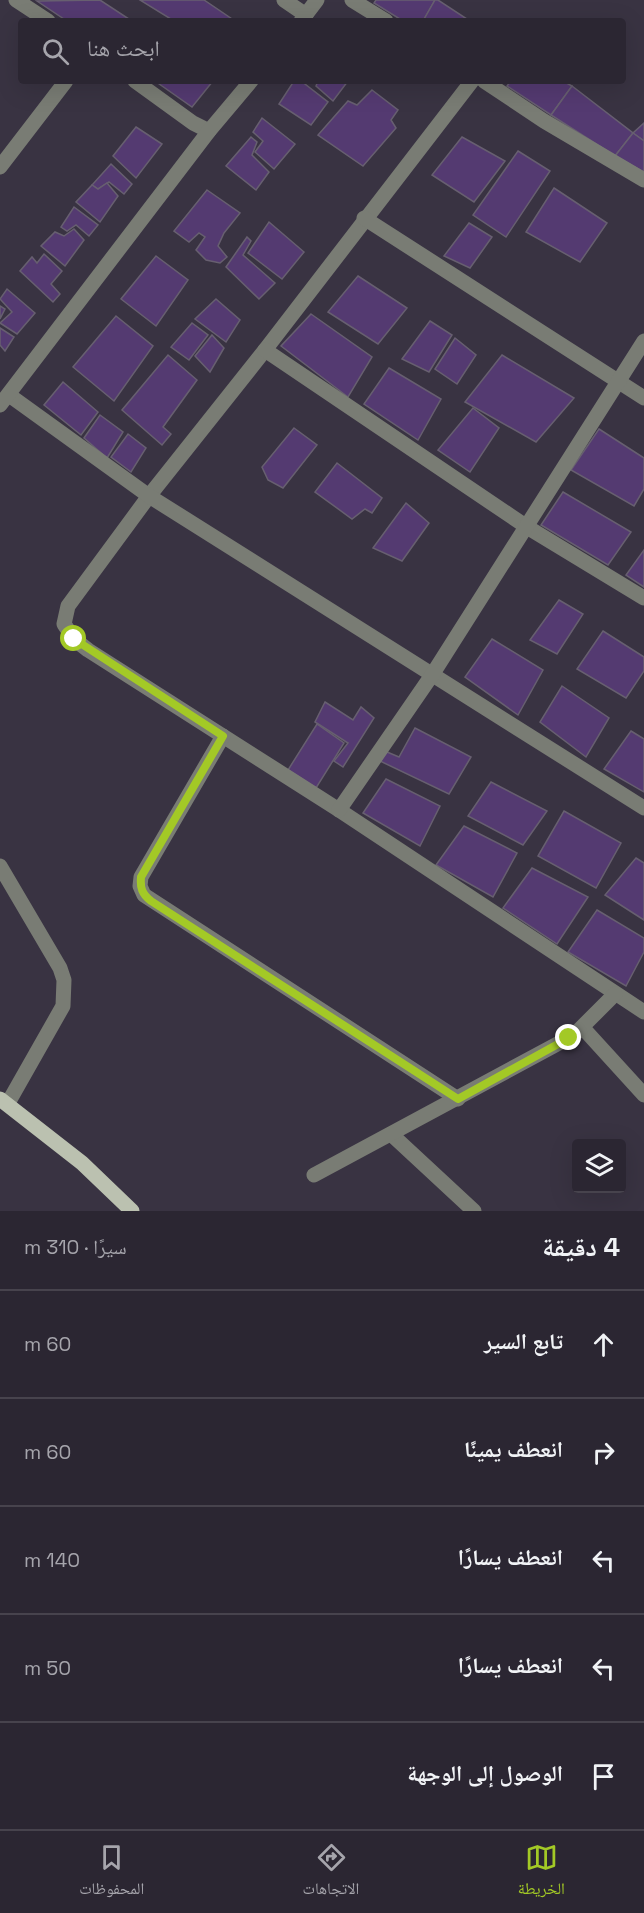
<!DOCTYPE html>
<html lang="ar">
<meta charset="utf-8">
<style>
:root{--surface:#2b2632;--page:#332e3a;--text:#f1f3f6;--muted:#a6a5ac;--line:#47434d;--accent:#a3c926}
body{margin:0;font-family:"Space Grotesk","Noto Naskh Arabic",sans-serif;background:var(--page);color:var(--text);direction:rtl}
.controls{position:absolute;right:18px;bottom:18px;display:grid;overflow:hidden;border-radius:6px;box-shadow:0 6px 24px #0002}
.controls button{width:54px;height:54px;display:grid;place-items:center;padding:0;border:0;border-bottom:2px solid var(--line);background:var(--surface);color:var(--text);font:30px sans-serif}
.stop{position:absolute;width:18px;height:18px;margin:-14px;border:4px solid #a3c926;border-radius:50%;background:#fff}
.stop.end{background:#a3c926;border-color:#fff;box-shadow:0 2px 6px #0008}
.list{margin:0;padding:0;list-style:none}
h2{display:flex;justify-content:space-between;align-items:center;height:78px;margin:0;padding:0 24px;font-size:26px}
h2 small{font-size:20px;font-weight:400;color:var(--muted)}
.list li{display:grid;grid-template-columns:39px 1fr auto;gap:18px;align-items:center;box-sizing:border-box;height:108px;padding:0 24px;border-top:2px solid var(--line)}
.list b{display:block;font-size:22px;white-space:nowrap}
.list em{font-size:20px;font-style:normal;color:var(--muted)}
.icon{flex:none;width:33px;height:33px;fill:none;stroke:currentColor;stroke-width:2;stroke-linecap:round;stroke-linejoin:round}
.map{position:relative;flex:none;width:644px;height:1211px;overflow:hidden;direction:ltr}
.search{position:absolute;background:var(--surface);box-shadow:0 6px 24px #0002;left:18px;right:18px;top:18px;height:66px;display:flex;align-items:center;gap:15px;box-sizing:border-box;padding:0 21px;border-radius:6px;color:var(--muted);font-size:22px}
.sheet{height:618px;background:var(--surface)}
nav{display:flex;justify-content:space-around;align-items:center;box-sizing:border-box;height:84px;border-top:2px solid var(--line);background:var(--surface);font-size:16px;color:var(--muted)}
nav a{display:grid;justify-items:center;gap:3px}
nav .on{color:var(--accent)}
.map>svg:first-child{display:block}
.building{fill:#543a71;stroke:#675f70;stroke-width:1.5}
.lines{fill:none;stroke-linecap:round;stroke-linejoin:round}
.minor{stroke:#797c74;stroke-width:15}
.major{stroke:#bbc1b0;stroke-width:15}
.route{stroke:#a3c926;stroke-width:8}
</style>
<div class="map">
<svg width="644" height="1211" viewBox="0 0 644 1211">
<rect width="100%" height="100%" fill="#393342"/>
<g class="building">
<path d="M100 0 132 21H67L37 1Z"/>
<path d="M140 0H204L235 21H174Z"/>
<path d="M376 0H435L423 21H403L374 3Z"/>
<path d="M435 0H438L470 21H423Z"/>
<path d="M155 81H213L192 107Z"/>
<path d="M294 81H301L328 102 311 125 279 104Z"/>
<path d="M318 81H348L333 101 316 86Z"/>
<path d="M511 81H563L572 86 551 115 507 86Z"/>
<path d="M572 86 633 133 615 156 551 115Z"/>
<path d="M372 90 398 110 391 120 396 128 363 166 318 135 348 101 357 105Z"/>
<path d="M262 118 295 144 274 169 255 152 263 141 253 132Z"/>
<path d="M644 123V141L633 133Z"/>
<path d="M136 127 162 144 136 178 113 156Z"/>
<path d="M633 133 644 141V172L615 156Z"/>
<path d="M251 137 257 142 252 155 269 172 256 190 226 166Z"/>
<path d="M462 137 505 161 474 202 432 175Z"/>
<path d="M518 151 550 171 506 237 473 215Z"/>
<path d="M111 164 132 184 124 194 109 182 98 189 92 185Z"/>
<path d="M107 183 118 196 100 222 76 202 92 185 98 189Z"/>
<path d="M554 188 607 223 580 262 526 232Z"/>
<path d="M207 190 240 213 224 233 218 246 227 257 220 263 206 260 196 250 205 237 199 233 189 242 174 231Z"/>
<path d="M74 207 98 225 89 236 76 225 67 231 61 227Z"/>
<path d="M269 222 304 252 282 279 248 253Z"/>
<path d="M469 223 492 237 470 268 444 256Z"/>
<path d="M74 229 84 240 65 266 41 246 55 232 64 236Z"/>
<path d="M247 237 251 241 243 255 275 283 259 299 226 267Z"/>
<path d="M44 254 62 271 51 284 60 294 53 302 20 271 32 257 37 263Z"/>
<path d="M156 256 188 280 156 326 121 299Z"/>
<path d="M358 276 407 308 378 344 328 312Z"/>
<path d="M7 289 35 313 17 334 0 323 12 312 0 299Z"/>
<path d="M216 299 240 320 226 342 195 319Z"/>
<path d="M0 306 5 309 0 319Z"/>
<path d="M311 314 372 357 348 397 281 346Z"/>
<path d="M116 316 153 346 114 401 73 367Z"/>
<path d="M430 321 452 335 429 372 402 359Z"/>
<path d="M192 323 208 335 189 360 171 347Z"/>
<path d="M0 328 14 337 5 351 0 345Z"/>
<path d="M212 335 224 348 210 372 195 356Z"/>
<path d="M455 338 476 355 457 384 435 369Z"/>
<path d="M168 355 197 380 163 427 171 434 162 445 122 410Z"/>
<path d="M502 355 574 398 536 442 465 402Z"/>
<path d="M389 368 441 399 418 440 364 404Z"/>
<path d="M63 382 98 412 81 435 44 405Z"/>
<path d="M473 408 499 428 470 472 438 450Z"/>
<path d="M100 415 123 432 107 458 84 438Z"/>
<path d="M294 428 317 445 283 488 268 480 262 467Z"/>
<path d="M599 429 644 458V489L634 506 571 470Z"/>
<path d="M128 434 146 448 131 472 111 457Z"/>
<path d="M337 463 382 498 372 513 365 509 352 519 315 492Z"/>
<path d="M563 492 631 532 608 565 541 525Z"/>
<path d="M406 503 429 523 402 561 373 548Z"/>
<path d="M644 550V587L626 575Z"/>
<path d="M559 600 583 614 557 654 530 640Z"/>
<path d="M603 631 644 657V671L626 698 577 669Z"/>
<path d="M492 639 543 670 518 715 465 677Z"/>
<path d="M562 686 609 718 586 757 540 722Z"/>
<path d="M325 702 353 720 361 707 374 718 343 767 334 761 348 743 315 722Z"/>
<path d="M317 724 344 743 316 788 288 770Z"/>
<path d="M415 728 471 757 449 794 380 761 387 752 399 757Z"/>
<path d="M631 731 644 739V792L604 769Z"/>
<path d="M386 779 440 806 420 846 363 813Z"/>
<path d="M491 782 547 811 523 845 468 816Z"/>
<path d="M564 811 621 843 596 888 538 856Z"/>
<path d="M464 826 517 853 493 897 436 865Z"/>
<path d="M636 858 644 863V920L605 895Z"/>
<path d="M532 868 588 897 557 944 503 908Z"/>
<path d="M597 910 644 938V952L626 986 568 952Z"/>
</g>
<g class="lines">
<g class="minor">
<path d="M16 0 48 21"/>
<path d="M284 0 306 15"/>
<path d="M352 0 386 21"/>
<path d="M301 21 317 0"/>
<path d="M135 81 193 123 209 131"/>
<path d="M472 81 265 350 149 496 68 606 64 624 74 639 88 650 339 810 644 1012"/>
<path d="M484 81 544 121 644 180"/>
<path d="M0 167 66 81"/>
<path d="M364 218 644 398"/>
<path d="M265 350 527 527 644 598"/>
<path d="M9 395 149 496 644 808"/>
<path d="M0 405 209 131 251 81"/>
<path d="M223 736 141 877 140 886 144 895 458 1099"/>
<path d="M339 810 432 675 644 341"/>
<path d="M0 866 60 968 64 980 63 1006 8 1103"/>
<path d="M583 1028 644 1095"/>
<path d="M391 1134 474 1211"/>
<path d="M314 1175 574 1035 615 994"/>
</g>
<path class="major" d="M0 1099 82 1163 132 1211"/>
</g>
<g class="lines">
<path class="route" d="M74 639 223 736 141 877C140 888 142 894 151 901L458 1099 569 1038"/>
</g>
</svg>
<div class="controls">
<button><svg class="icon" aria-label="layers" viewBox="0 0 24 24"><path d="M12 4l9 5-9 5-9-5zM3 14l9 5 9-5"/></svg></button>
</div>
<div class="stop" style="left:74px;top:639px"></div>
<div class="stop end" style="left:569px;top:1038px"></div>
<div class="search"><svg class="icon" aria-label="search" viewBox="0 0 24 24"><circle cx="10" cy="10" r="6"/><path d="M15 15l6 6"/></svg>ابحث هنا</div>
</div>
<section class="sheet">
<h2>4 دقيقة<small>سيرًا · 310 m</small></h2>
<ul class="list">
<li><svg class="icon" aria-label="ahead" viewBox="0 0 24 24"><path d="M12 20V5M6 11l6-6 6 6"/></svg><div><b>تابع السير</b></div><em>60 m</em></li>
<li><svg class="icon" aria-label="right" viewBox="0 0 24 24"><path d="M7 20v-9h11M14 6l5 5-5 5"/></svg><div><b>انعطف يمينًا</b></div><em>60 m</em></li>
<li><svg class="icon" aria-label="left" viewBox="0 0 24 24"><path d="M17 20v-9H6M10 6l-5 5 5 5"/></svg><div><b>انعطف يسارًا</b></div><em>140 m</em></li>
<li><svg class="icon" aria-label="left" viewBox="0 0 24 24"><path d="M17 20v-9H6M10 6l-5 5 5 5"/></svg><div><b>انعطف يسارًا</b></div><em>50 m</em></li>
<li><svg class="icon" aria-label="arrive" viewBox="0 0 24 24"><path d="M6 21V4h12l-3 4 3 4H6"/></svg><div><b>الوصول إلى الوجهة</b></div></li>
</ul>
</section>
<nav>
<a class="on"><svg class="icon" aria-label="map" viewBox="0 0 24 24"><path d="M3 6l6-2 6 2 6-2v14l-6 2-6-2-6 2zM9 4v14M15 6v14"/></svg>الخريطة</a>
<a><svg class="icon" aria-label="directions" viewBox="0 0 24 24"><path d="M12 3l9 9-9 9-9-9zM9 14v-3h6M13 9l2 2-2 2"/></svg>الاتجاهات</a>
<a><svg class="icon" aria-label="saved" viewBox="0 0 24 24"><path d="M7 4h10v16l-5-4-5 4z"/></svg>المحفوظات</a>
</nav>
